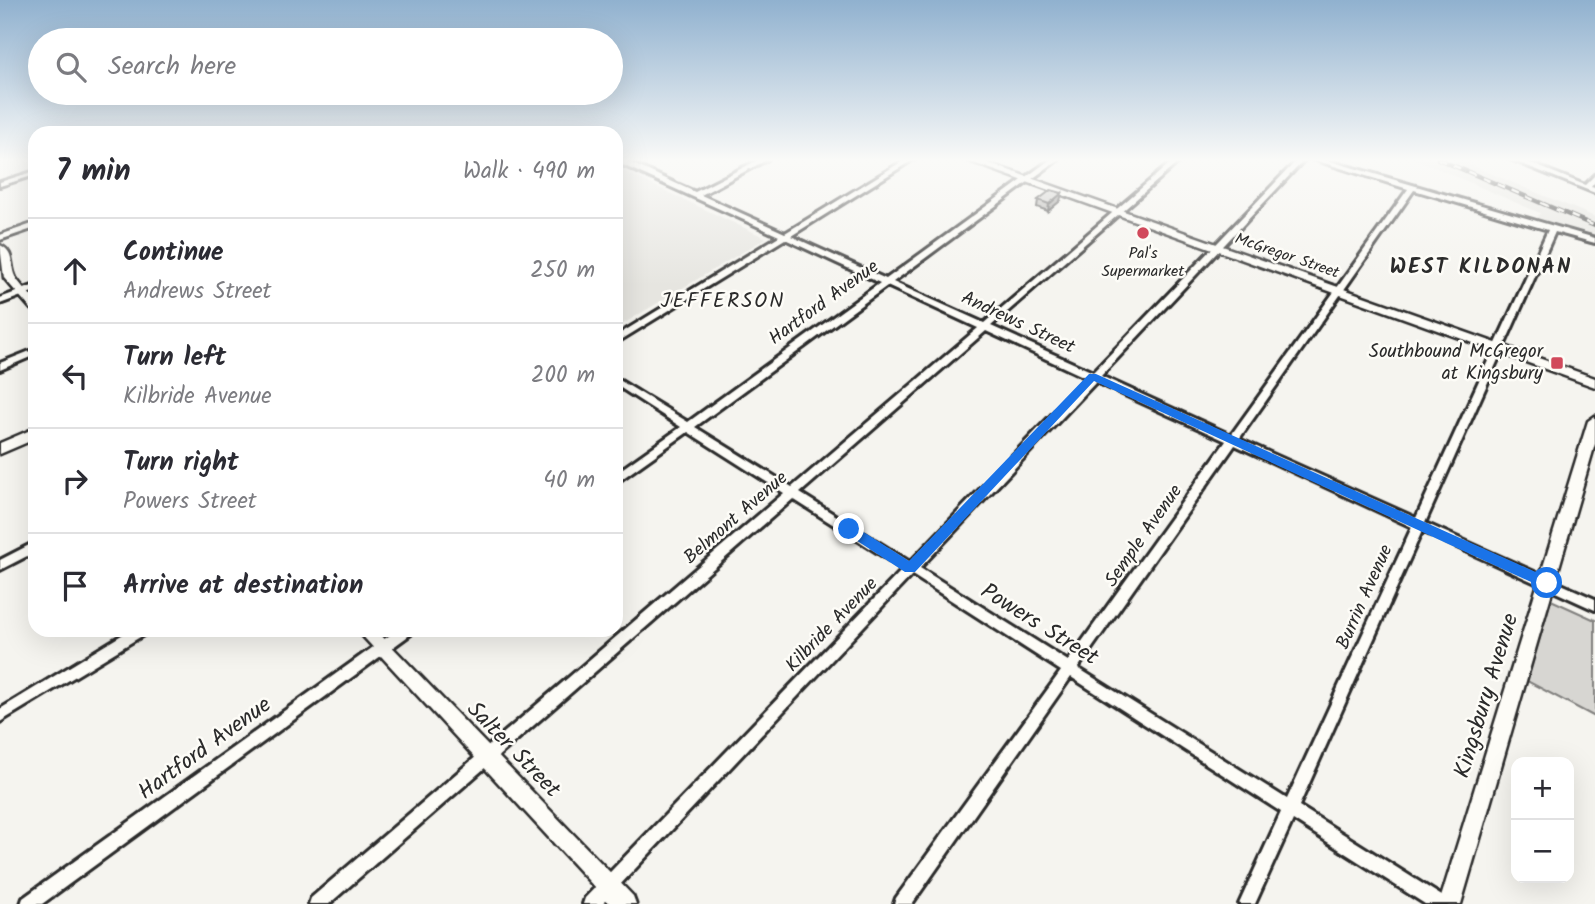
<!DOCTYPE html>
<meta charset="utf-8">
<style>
:root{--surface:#fff;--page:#f7f7f7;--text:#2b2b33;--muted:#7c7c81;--line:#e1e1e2}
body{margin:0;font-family:Kalam,sans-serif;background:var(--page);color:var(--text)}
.controls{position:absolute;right:21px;bottom:21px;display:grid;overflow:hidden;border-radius:14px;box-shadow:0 7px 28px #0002}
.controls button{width:63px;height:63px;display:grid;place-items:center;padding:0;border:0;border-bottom:2px solid var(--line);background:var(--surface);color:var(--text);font:35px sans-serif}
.stop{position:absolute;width:21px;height:21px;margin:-16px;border:5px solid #1a73e8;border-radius:50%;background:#fff}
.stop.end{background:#1a73e8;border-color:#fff;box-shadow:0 2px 7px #0008}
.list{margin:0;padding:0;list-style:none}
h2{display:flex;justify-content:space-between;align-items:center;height:91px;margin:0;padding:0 28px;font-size:30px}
h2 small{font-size:23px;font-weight:400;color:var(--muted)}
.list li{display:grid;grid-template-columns:46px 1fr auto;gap:21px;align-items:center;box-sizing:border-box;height:105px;padding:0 28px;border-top:2px solid var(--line)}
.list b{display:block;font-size:26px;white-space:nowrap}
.list p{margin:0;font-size:23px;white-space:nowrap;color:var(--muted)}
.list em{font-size:23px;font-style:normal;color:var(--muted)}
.icon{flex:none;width:38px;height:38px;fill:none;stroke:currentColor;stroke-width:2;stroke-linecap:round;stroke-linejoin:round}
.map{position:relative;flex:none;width:1595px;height:904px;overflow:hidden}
.search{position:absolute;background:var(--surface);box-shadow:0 7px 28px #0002;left:28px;top:28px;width:595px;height:77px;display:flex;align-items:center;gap:18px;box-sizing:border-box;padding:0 24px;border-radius:38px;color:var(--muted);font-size:26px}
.panel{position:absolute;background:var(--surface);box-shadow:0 7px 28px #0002;left:28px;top:126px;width:595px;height:511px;border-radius:21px}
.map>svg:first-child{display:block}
.built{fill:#e6e5e0}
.green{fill:#d7d6d2;stroke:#81807e;stroke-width:2}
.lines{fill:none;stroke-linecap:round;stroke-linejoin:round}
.street-casing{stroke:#2b2b2b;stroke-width:6}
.secondary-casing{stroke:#2b2b2b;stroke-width:5}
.street{fill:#fdfcf7;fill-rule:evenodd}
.secondary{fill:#fdfcf7;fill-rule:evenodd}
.rail-casing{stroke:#2b2b2b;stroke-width:4.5}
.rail{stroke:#fdfcf7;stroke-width:2.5;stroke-dasharray:8;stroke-linecap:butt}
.wall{fill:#a7a6a3;stroke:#2b2b2b;stroke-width:2}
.shaded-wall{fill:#888785;stroke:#2b2b2b;stroke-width:2}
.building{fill:#c2c1be;stroke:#2b2b2b;stroke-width:2}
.route{fill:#1a73e8}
.poi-dot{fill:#d1495b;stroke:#fdfcf7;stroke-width:2.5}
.labels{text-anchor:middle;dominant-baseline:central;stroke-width:5;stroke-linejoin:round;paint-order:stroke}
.far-poi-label{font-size:16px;fill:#2b2b2b;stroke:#fdfcf7}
.far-street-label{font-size:16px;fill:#2b2b2b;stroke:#fdfcf7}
.street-label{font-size:19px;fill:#2b2b2b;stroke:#fdfcf7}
.poi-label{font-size:19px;fill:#2b2b2b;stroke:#fdfcf7;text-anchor:end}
.far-district-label{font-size:21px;font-weight:bold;letter-spacing:2px;fill:#2b2b2b;stroke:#fdfcf7}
.neighbourhood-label{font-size:21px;letter-spacing:2px;fill:#2b2b2b;stroke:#fdfcf7}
.near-street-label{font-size:23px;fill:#2b2b2b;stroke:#fdfcf7}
</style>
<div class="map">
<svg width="1595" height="904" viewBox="0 0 1595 904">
<rect width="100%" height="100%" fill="#f5f4ef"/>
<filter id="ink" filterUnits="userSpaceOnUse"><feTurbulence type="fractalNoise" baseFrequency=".0143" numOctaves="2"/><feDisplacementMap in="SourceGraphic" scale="14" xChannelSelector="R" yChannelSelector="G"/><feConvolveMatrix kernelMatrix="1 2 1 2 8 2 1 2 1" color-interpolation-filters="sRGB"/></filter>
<g filter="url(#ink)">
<g class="built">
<path d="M1416 159H1456L1595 217V239L1535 221 1540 213Z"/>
<path d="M616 168 766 238 616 328Z"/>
</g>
<path class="green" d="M1551 600 1595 620V717L1527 681Z"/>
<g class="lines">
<defs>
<g id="street">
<path d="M616 159H622L695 192 760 159H768L701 195 785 233 906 159H914L791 236 886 279 1051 159H1059L893 282 984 323 1175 159H1182L991 326 1093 372 1298 159H1305L1101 376 1231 435 1408 189 1312 159H1323L1595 238V243L1555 232 1425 523 1595 599V610L1422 531 1299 806 1445 898 1447 904H1425L1293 820 1255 904H1239L1281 812 1071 677 912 904H894L896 898 1061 671 912 575 602 904H583L585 898 903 569 793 499 329 904H309L311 898 784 493 688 432 616 483V473L681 427 616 385V378L688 422 880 283 785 239 616 343V336L779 236 616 162ZM1414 190 1548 230 1416 518 1239 439ZM887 286 978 328 792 487 695 427ZM986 331 1087 378 910 562 800 493ZM1096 382 1226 441 1068 661 920 568ZM1235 445 1412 527 1287 799 1078 668Z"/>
<path d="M1510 159H1520L1585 185 1595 175V182L1591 187 1595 188V193Z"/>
<path d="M35 171V175L0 186V182Z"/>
<path d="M35 223V228L0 240V235Z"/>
<path d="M35 285V291L0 304V298Z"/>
<path d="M35 349V355L0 370V363Z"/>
<path d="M35 542V552L0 570V560Z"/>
<path d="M130 630H147L145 634 0 722V709Z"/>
<path d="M397 630H413L411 634 42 904H21L23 898Z"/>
</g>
<g id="secondary">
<path d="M616 159H624L616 164Z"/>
<path d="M963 159H977L1595 378V387Z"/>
<path d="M0 245C16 252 9 266 16 278 21 286 29 293 35 300V310L31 309 4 278Z"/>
<path d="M1595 416V444L1461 904H1439L1588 421Z"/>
<path d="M35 428V439L0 454V443Z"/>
<path d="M357 630H376L633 896 636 904H610Z"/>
</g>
</defs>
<use href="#street" class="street-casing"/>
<use href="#secondary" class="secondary-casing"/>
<use href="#street" class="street"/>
<use href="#secondary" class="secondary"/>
<defs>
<path id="rail" d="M1438 159 1595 226"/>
</defs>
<use href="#rail" class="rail-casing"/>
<use href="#rail" class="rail"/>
</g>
<path class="wall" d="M1038 200 1060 201 1048 211 1037 207Z"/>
<path class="shaded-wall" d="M1062 193 1060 201 1048 211 1049 204Z"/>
<path class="building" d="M1051 190 1062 193 1049 204 1038 200Z"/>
</g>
<linearGradient id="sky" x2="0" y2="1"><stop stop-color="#90b1cf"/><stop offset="0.56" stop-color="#fafaf8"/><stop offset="1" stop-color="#fafaf8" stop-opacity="0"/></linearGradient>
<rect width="1595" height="286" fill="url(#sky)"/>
<path class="route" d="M1089 374H1096L1551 579 1553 583 1547 588 1542 587 1094 381 915 572H905L845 533V526H854L909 561Z"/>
<g class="poi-dot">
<circle cx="1143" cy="233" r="7"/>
<rect x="1550" y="356" width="14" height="14" rx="3.5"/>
</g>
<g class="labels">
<g class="far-poi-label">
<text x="1143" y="253">Pal's<tspan x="1143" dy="18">Supermarket</tspan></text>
</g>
<g class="far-street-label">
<text transform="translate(1287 256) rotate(19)">McGregor Street</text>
</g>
<g class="street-label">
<text transform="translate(824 303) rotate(-36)">Hartford Avenue</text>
<text transform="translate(1018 323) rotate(25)">Andrews Street</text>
<text transform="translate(736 518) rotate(-41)">Belmont Avenue</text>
<text transform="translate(1144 536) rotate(-55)">Semple Avenue</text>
<text transform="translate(1365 597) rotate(-66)">Burrin Avenue</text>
<text transform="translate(832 625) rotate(-46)">Kilbride Avenue</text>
</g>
<g class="poi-label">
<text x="1543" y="352">Southbound McGregor<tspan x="1543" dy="22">at Kingsbury</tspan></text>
</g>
<g class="far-district-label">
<text x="1481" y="267">WEST KILDONAN</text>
</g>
<g class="neighbourhood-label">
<text x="723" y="301">JEFFERSON</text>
</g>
<g class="near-street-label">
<text transform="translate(1039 625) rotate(32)">Powers Street</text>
<text transform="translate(1487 696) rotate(-73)">Kingsbury Avenue</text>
<text transform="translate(205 749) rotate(-36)">Hartford Avenue</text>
<text transform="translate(513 750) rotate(46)">Salter Street</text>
</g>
</g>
</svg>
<div class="controls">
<button>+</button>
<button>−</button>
</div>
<div class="stop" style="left:1547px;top:583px"></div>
<div class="stop end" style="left:849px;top:529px"></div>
<div class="search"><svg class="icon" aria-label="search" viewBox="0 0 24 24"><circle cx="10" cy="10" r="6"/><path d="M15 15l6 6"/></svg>Search here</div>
<section class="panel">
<h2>7 min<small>Walk · 490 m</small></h2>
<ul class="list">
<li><svg class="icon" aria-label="ahead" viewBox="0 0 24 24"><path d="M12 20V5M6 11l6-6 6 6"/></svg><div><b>Continue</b><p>Andrews Street</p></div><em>250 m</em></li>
<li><svg class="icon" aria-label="left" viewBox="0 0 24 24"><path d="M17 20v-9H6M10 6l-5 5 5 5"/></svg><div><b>Turn left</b><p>Kilbride Avenue</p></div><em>200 m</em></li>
<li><svg class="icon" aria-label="right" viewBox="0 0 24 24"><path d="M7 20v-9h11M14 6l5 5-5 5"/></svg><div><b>Turn right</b><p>Powers Street</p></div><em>40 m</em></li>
<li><svg class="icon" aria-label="arrive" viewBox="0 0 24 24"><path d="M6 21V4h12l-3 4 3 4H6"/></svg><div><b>Arrive at destination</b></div></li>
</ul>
</section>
</div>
